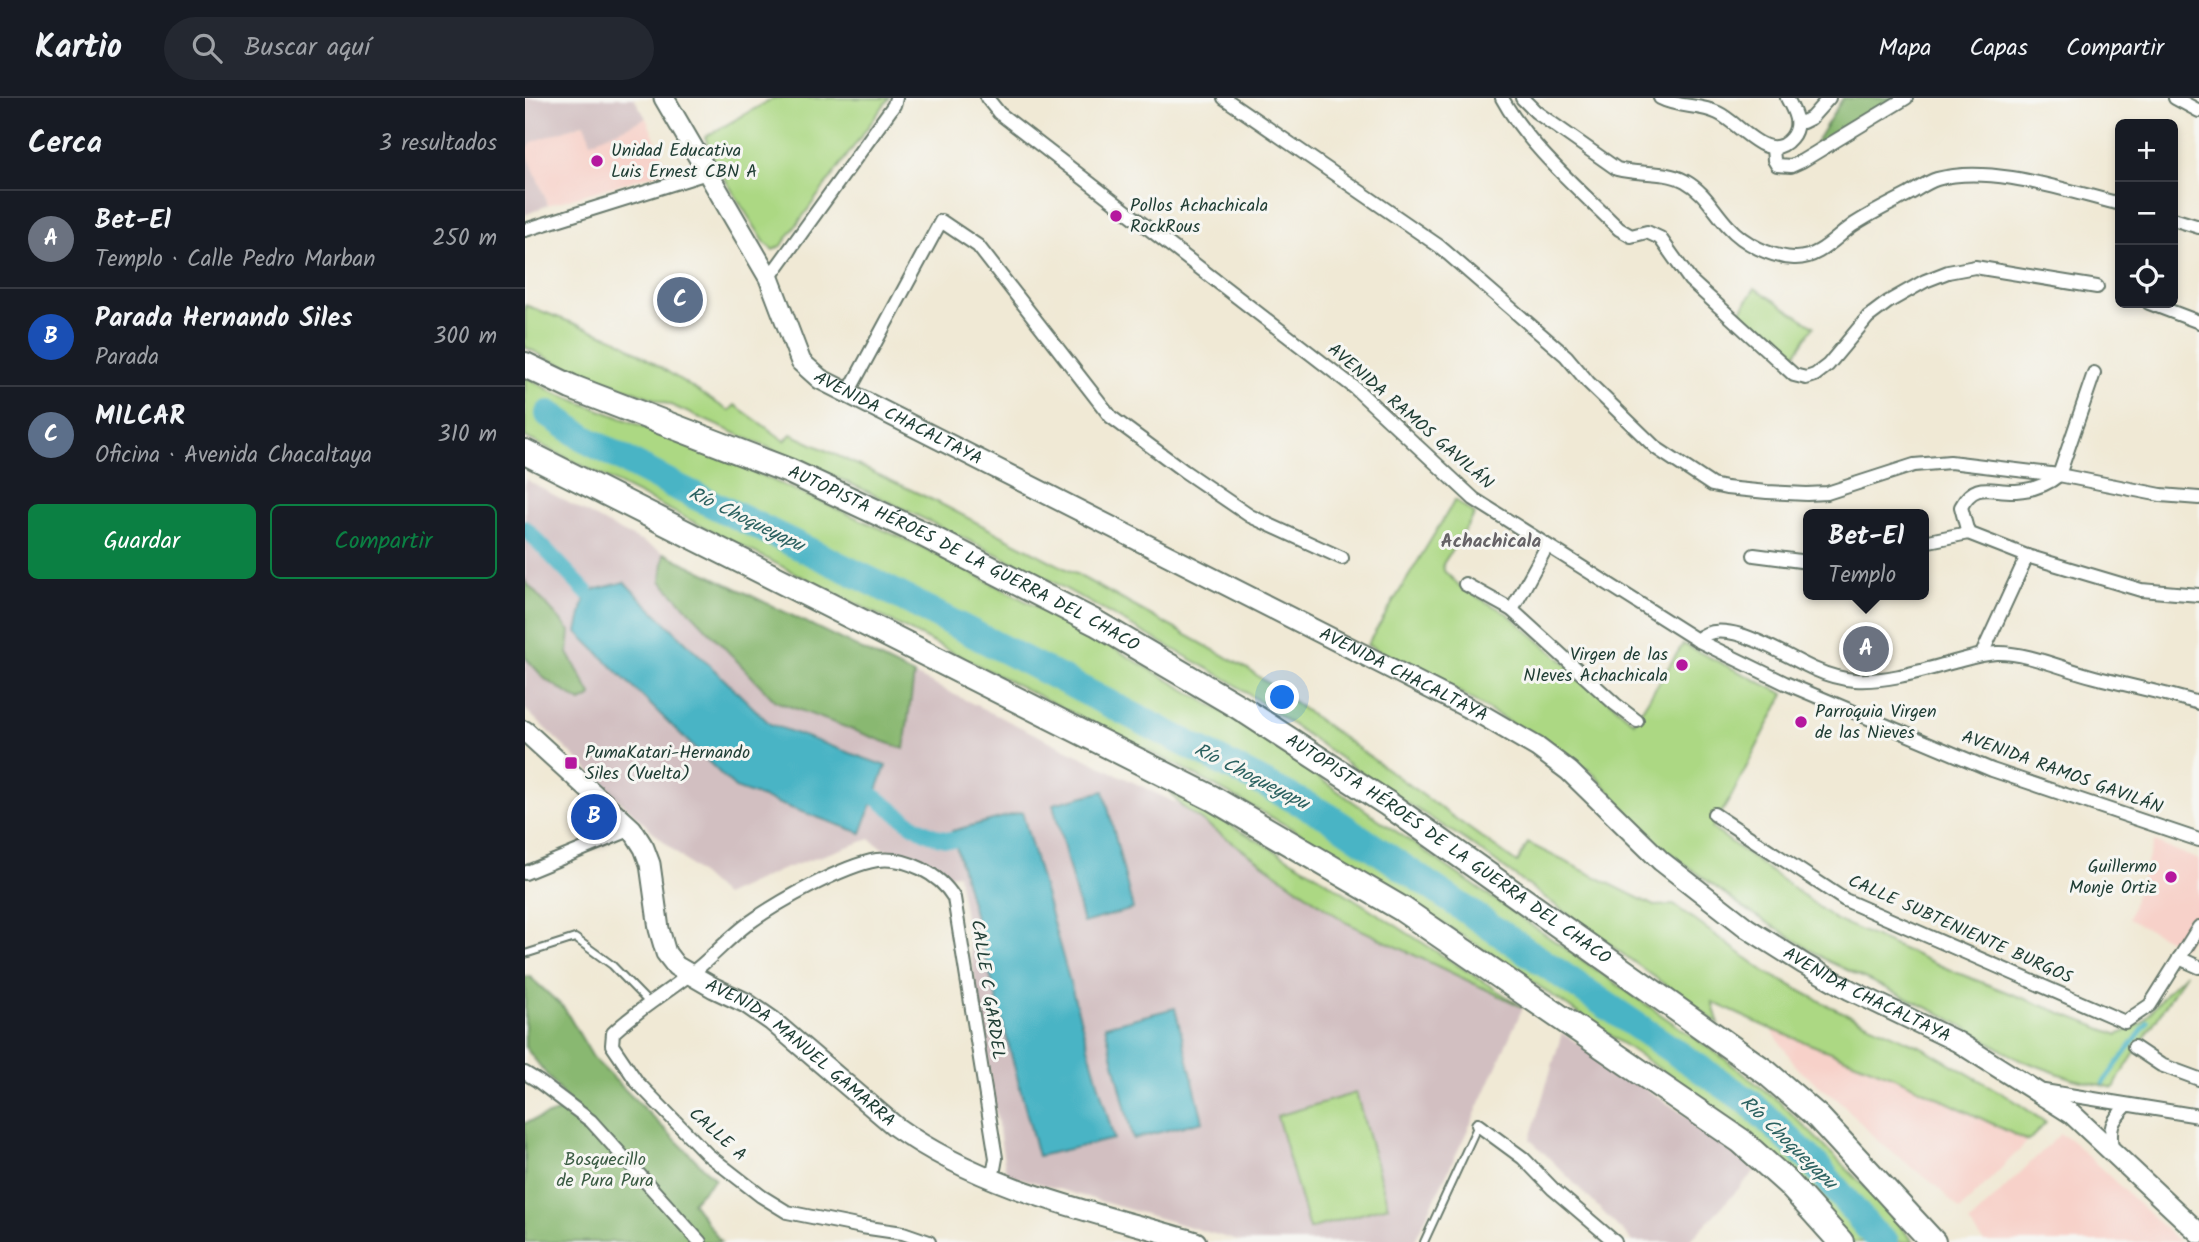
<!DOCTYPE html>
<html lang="es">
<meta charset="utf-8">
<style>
:root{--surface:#171b24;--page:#242831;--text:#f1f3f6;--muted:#9ea1a6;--line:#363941;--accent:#0b8043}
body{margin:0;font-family:Kalam,sans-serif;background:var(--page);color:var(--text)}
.controls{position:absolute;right:21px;top:21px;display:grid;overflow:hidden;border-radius:10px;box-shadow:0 4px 10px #0003}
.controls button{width:63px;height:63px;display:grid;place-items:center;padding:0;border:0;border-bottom:2px solid var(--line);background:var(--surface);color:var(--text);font:35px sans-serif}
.you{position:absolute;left:758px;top:600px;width:24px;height:24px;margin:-18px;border:5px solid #fff;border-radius:50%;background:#1a73e8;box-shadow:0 0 0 10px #1a73e833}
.badge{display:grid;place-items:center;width:46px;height:46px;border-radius:50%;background:var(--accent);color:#fff;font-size:23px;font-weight:700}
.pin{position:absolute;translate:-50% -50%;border:4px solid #fff;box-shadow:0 2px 7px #0006}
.popup{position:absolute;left:1278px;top:411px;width:126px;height:91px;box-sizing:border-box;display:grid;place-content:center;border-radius:10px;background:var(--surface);filter:drop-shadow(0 2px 5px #0005);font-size:23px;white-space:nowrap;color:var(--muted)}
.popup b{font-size:26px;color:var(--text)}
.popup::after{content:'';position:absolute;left:50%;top:100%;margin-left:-14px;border:14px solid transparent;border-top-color:var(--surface)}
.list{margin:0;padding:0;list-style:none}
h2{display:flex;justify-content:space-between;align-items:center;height:91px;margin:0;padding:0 28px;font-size:30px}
h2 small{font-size:23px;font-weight:400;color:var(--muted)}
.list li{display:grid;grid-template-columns:46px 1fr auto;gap:21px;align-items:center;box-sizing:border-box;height:98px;padding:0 28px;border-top:2px solid var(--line)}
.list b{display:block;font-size:26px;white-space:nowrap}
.list p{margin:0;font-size:23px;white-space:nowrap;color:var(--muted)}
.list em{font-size:23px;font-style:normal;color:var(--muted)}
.actions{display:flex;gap:14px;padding:21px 28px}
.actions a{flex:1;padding:16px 0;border:2px solid var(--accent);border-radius:10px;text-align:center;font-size:24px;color:var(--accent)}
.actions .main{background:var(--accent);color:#fff}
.icon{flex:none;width:38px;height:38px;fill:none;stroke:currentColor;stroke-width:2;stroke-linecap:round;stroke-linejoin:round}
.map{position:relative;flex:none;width:1674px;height:1144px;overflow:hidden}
header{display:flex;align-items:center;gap:42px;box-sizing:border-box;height:98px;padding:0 35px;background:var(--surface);border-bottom:2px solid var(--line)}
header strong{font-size:33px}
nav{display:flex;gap:38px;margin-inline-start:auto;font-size:24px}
.search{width:490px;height:63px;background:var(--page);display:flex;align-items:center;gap:18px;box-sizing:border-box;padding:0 24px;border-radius:38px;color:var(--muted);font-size:26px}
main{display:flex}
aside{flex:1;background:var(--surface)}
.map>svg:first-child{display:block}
.built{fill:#f7d1c9}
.industrial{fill:#d2bfc1}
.green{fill:#acd883;stroke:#668a5c;stroke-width:2}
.forest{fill:#89b871;stroke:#547a52;stroke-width:2}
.water{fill:#48b4c5;stroke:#34787c;stroke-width:2}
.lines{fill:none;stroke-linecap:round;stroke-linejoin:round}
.stream{stroke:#48b4c5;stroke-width:4.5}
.canal{stroke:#48b4c5;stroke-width:16}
.river{stroke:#48b4c5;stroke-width:28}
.lane-casing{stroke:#68796c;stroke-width:10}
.street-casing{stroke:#68796c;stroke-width:16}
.secondary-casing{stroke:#68796c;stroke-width:23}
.highway-casing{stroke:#68796c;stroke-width:28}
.lane{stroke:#fff;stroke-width:6}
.street{stroke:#fff;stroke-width:12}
.secondary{stroke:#fff;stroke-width:19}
.highway{stroke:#fff;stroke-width:24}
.poi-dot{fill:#b5179e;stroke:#f6f6f2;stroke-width:2.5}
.labels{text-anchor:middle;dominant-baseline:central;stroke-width:6;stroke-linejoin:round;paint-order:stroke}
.poi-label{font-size:18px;fill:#1f3d34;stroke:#f6f6f2;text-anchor:start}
.street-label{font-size:18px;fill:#1f3d34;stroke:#f6f6f2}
.park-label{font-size:18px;fill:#3b5c44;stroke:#f6f6f2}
.water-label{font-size:19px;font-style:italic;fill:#2b6160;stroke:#f6f6f2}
.neighbourhood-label{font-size:19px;font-weight:bold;fill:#666367;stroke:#f6f6f2}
</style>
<header>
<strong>Kartio</strong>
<div class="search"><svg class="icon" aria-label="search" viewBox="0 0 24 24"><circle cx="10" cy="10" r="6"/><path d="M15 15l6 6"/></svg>Buscar aquí</div>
<nav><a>Mapa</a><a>Capas</a><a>Compartir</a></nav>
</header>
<main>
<aside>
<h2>Cerca<small>3 resultados</small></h2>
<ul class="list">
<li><span class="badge" style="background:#6b7280">A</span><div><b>Bet-El</b><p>Templo · Calle Pedro Marban</p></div><em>250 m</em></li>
<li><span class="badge" style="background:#1a4fb4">B</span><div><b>Parada Hernando Siles</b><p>Parada</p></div><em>300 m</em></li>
<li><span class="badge" style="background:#5c6f8a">C</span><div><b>MILCAR</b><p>Oficina · Avenida Chacaltaya</p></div><em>310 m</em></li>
</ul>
<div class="actions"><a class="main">Guardar</a><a>Compartir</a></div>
</aside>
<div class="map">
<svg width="1674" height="1144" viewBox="0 0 1674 1144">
<rect width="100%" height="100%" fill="#f6f6f2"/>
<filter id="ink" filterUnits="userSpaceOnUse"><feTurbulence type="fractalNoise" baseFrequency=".0143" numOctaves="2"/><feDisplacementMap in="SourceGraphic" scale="14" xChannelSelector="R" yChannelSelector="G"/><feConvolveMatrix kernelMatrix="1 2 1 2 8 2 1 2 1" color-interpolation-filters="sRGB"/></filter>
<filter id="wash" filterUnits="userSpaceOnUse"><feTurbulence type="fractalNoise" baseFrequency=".00686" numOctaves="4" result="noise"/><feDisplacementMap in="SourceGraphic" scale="28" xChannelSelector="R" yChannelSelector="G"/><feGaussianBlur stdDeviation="1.57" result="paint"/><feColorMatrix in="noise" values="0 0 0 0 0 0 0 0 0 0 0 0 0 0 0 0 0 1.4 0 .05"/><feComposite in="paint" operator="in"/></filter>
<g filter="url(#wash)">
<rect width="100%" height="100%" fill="#f0e9d5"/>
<g class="built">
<path d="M121 20 144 72 23 107 1 53 7 43 61 25 66 43Z"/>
<path d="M1629 744 1674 762V824L1659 849 1603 821Z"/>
<path d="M1246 931 1372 980 1503 1043 1435 1112 1410 1087 1353 1043 1318 1006 1272 970Z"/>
<path d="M1535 1036 1545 1041 1654 1144H1459L1444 1125Z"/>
</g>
<g class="industrial">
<path d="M0 0H109L121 20 66 44 60 25 7 44 1 53 23 107 0 117Z"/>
<path d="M0 381 93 432 651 705 822 825 998 909 947 1023 889 1144H717L481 1076 433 776 424 777 357 750 345 741 256 772 199 798 111 718 0 611Z"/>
<path d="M1037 935 1169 1023 1230 1073 1164 1144H1108L1005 1041Z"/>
</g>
<g class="green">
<path d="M249 0H364L257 147 248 152 240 145 191 67 180 39Z"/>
<path d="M1230 190 1289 228 1269 258 1211 220Z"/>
<path d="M0 207 93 242 204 313 210 307 260 343 266 336 414 405 551 476 723 571 992 765 1003 745 1129 808 1149 807 1242 875 1304 908 1398 950 1487 1001 1521 1025 1503 1043 1372 980 1246 931 1187 904 1194 926 942 743 855 688 705 583 519 479 335 390 148 308 28 263 0 249Z"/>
<path d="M0 278 28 294 175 350 395 448 568 538 703 617 1200 961 1257 1006 1346 1095 1389 1144H1366L1287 1053 1229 998 1060 878 808 710 609 606 109 355 22 306 14 320 51 346 797 728 1203 1003 1282 1073 1344 1144H1327L1237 1048 1181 1003 980 865 777 736 655 669 0 339Z"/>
<path d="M930 402 950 416 918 466 919 473 938 491 983 516 1109 624 1158 546 1259 596 1206 699 1187 730 1311 822 1430 874 1593 937 1617 925 1641 895 1661 875 1595 978 1589 990 1548 981 1491 960 1420 918 1303 863 1216 808 1130 744 1067 674 919 585 842 547Z"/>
<path d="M644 692 784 772 998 909 822 825 656 708Z"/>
<path d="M831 995 863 1108 784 1131 752 1018Z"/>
</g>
<g class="forest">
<path d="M1318 0H1369L1281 60Z"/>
<path d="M139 455 389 577 379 651 250 603 136 483Z"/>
<path d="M0 483 45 533 43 555 67 598 56 604 20 581 0 559Z"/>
<path d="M4 878 39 910 69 961 190 1081 167 1104 196 1144H0V1025L47 1009 0 949V879Z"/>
</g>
<g class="water">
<path d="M99 484 245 626 361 668 336 735 210 690 52 534 61 494Z"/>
<path d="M579 693 608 811 558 825 528 706Z"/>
<path d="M497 714 589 1041 513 1058 427 733Z"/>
<path d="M650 910 678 1023 608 1041 580 928Z"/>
</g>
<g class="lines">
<path class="stream" d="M1578 985 1623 924"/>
<g class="canal">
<path d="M0 430 61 494"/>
<path d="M349 698C373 715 399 741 429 742"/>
</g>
<path class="river" d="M24 316 62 342 148 387 352 486 804 719 1224 1004 1288 1064 1348 1135 1360 1144"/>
</g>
</g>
<g filter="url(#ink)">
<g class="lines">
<defs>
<g id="lane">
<path d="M0 856 50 840 87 867 125 906"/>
<path d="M899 1144 953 1027"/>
</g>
<g id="street">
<path d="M462 0 474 15 830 290 949 401 1172 542 1260 585 1467 672 1674 742"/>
<path d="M699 0 914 148 1041 258 1063 284 1131 350 1187 387 1201 390 1242 394 1282 396 1302 395 1389 367 1425 364 1534 377 1636 397 1674 400"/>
<path d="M977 0C1002 47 1056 93 1094 131L1106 138 1122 134 1135 140 1165 182 1269 277 1281 280 1290 277 1303 267 1343 219 1363 204 1400 183 1423 174 1450 169 1572 189"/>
<path d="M997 0 1011 14 1092 71C1114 77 1139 72 1160 83 1180 94 1188 112 1203 128 1219 146 1246 159 1269 160 1293 161 1310 140 1328 127 1346 115 1365 106 1384 96 1393 91 1402 84 1412 81 1466 66 1542 93 1595 106"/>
<path d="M1135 0C1154 10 1174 6 1193 15 1215 25 1243 68 1266 40 1277 27 1269 13 1262 0"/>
<path d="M1650 0 1674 13"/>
<path d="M1272 23 1278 24 1286 20 1304 0"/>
<path d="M1248 50 1249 62 1252 67 1266 68 1277 63 1381 0"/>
<path d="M1648 121 1674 129"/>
<path d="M0 132 182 75"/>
<path d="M244 180 369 7 371 0"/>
<path d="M1624 205 1674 224"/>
<path d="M323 295 416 123 453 148 586 319 659 373 725 418 817 460"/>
<path d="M1443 435 1436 409C1450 382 1466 394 1491 393 1506 392 1522 387 1534 377L1569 275"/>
<path d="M1399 444 1443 435 1502 458 1616 492 1674 497"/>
<path d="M1229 457 1283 464"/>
<path d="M940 486 987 512 1090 606 1112 623"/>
<path d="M987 512 1022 448"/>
<path d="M1172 542C1198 515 1261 559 1289 571 1302 577 1316 581 1330 582 1361 584 1396 573 1425 565 1441 561 1455 556 1472 555 1501 554 1541 572 1570 579 1605 588 1640 595 1674 605"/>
<path d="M1457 556 1502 458"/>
<path d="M1189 716 1320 802 1600 924 1625 907 1674 829"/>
<path d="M0 775 107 731"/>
<path d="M1654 860 1674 869"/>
<path d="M1609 949 1636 967 1674 981"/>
<path d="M0 975 13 983 66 1023 175 1144"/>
<path d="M1519 993 1674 1018"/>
<path d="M953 1027 998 1060 1028 1091 1090 1144"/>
<path d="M1587 1052C1584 1029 1586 1024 1602 1007"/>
<path d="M404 1144 378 1135 337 1129 262 1114 236 1098 182 1056 112 984 87 947 88 935C111 913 138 897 164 877 185 862 202 841 224 825 253 804 317 768 352 762 380 758 415 776 429 800L471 1060 469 1071 464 1080"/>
</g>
<g id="secondary">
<path id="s1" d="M139 0 244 180 276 264 295 281 863 569 959 618 1012 649 1044 673 1136 763 1222 830 1279 866 1325 892 1433 944 1547 1016 1674 1135"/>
<path id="s2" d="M0 633 107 731 119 750 125 766 134 831 141 855 151 868 189 890 221 905 247 923 371 1029C459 1092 569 1114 671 1144"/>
</g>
<g id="highway">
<path id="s3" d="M0 267 46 289 264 373 398 436 571 525 714 609 863 706 1242 975 1293 1019 1408 1144"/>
<path d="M0 354 687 700 877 811 1216 1043 1263 1085 1316 1144"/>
</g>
</defs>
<use href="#lane" class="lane-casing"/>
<use href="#street" class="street-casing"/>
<use href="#secondary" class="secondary-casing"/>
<use href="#highway" class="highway-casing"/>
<use href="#lane" class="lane"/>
<use href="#street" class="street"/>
<use href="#secondary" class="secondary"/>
<use href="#highway" class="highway"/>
</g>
</g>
<g class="poi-dot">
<circle cx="72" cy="63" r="7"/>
<circle cx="591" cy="118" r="7"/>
<circle cx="1157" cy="567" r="7"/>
<circle cx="1276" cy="624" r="7"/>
<rect x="39" y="658" width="14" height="14" rx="3.5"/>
<circle cx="1646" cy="779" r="7"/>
</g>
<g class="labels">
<g class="poi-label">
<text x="86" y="53">Unidad Educativa<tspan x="86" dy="21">Luis Ernest CBN A</tspan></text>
<text x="605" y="108">Pollos Achachicala<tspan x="605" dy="21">RockRous</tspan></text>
<text x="1143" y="557" text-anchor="end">Virgen de las<tspan x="1143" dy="21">NIeves Achachicala</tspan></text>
<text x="1290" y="614">Parroquia Virgen<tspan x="1290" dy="21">de las Nieves</tspan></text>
<text x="60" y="655">PumaKatari-Hernando<tspan x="60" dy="21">Siles (Vuelta)</tspan></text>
<text x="1632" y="769" text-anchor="end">Guillermo<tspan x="1632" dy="21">Monje Ortiz</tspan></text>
</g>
<g class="street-label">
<text stroke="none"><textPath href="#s1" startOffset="411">AVENIDA CHACALTAYA</textPath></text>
<text transform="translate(885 319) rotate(41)">AVENIDA RAMOS GAVILÁN</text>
<text stroke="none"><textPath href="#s3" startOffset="480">AUTOPISTA HÉROES DE LA GUERRA DEL CHACO</textPath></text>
<text stroke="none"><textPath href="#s1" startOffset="978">AVENIDA CHACALTAYA</textPath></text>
<text transform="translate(1537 675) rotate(20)">AVENIDA RAMOS GAVILÁN</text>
<text stroke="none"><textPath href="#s3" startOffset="1046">AUTOPISTA HÉROES DE LA GUERRA DEL CHACO</textPath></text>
<text transform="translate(1435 832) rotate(24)">CALLE SUBTENIENTE BURGOS</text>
<text transform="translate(462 892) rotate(81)">CALLE C GARDEL</text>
<text stroke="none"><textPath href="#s1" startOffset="1545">AVENIDA CHACALTAYA</textPath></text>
<text stroke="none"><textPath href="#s2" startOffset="444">AVENIDA MANUEL GAMARRA</textPath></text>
<text transform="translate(192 1037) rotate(42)">CALLE A</text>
</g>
<g class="park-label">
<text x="80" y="1062">Bosquecillo<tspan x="80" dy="21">de Pura Pura</tspan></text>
</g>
<g class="water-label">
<text transform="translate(221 422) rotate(26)">Río Choqueyapu</text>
<text transform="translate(726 679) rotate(27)">Río Choqueyapu</text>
<text transform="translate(1263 1045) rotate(44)">Río Choqueyapu</text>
</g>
<g class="neighbourhood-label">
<text x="966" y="444">Achachicala</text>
</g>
</g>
</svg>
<div class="controls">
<button>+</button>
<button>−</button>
<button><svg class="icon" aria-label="locate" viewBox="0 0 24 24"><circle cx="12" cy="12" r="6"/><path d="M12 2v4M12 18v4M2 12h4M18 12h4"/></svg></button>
</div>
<div class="you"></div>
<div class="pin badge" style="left:1341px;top:551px;background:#6b7280">A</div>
<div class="popup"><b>Bet-El</b>Templo</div>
<div class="pin badge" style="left:69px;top:719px;background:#1a4fb4">B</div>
<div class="pin badge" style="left:155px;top:202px;background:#5c6f8a">C</div>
</div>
</main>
